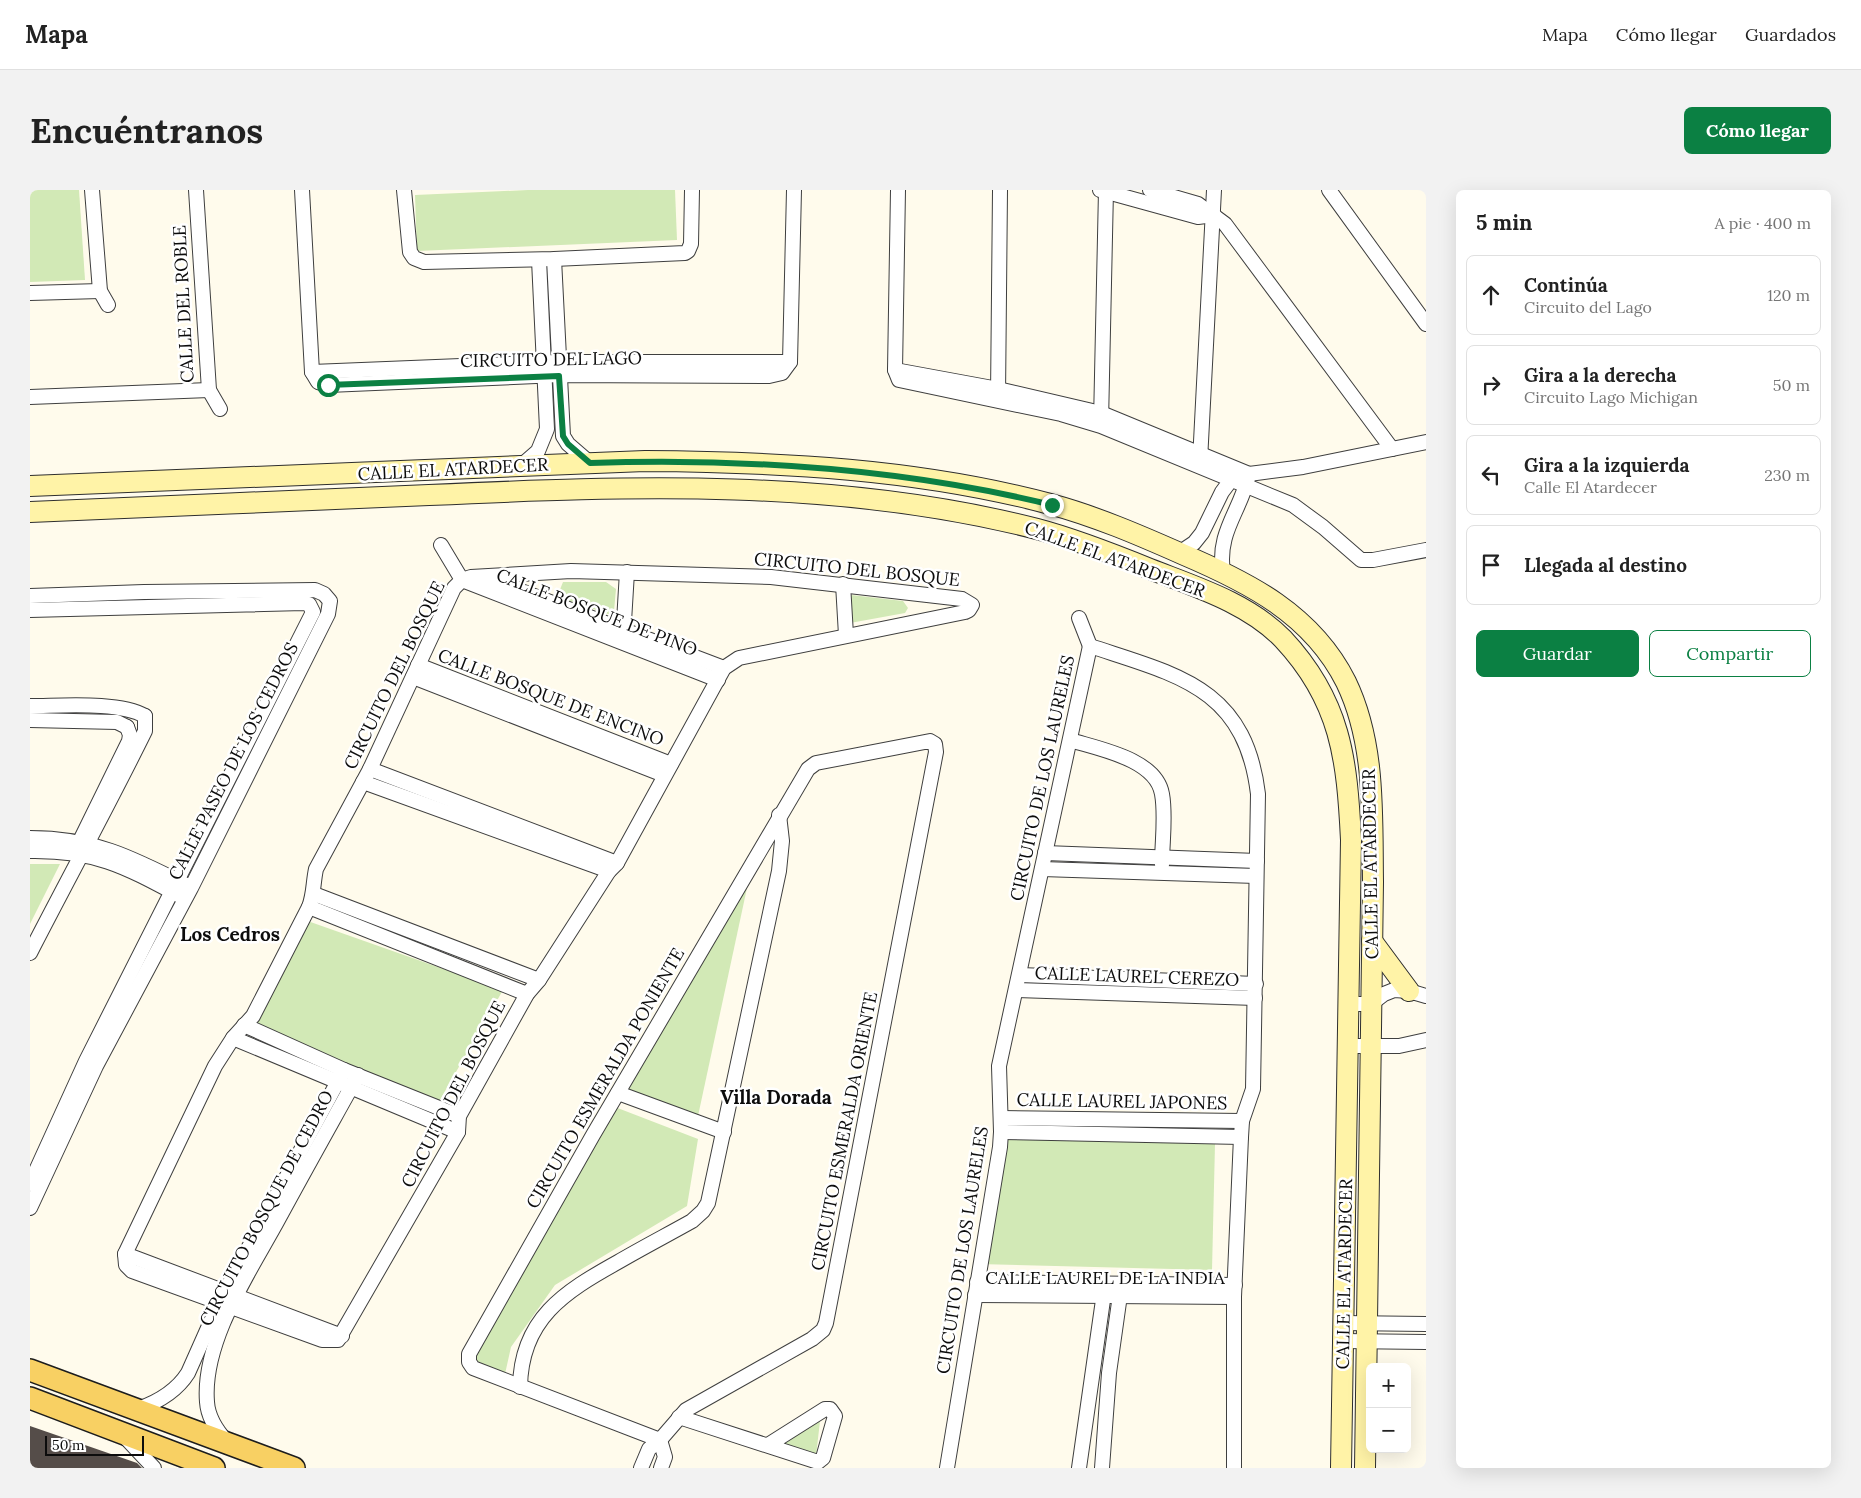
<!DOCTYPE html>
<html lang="es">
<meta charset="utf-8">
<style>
:root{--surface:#fff;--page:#f2f2f2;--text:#222;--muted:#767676;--line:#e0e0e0;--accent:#0b8043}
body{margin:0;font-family:Lora,serif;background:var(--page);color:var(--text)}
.controls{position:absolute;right:15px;bottom:15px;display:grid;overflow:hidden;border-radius:8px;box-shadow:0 5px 20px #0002}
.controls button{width:45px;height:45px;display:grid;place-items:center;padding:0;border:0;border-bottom:1px solid var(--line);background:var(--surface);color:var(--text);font:25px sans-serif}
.scale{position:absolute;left:15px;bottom:12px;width:99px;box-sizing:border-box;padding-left:5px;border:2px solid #0c0c0c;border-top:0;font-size:14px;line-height:18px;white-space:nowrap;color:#0c0c0c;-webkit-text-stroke:4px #fff;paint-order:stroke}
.stop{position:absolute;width:15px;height:15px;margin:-11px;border:4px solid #0b8043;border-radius:50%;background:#fff}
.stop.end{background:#0b8043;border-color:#fff;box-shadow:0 1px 5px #0008}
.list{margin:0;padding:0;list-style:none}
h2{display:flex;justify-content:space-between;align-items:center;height:65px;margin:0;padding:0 20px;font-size:21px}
h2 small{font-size:16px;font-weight:400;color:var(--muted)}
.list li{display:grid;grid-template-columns:32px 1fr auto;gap:15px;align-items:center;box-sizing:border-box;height:80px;margin:0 10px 10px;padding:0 10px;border:1px solid var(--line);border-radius:8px}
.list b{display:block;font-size:19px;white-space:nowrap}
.list p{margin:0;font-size:16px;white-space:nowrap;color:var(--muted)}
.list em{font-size:16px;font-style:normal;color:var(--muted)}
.actions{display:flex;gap:10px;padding:15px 20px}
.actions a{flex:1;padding:11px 0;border:1px solid var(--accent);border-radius:8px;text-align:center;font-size:18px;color:var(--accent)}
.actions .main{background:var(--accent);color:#fff}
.icon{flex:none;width:28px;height:28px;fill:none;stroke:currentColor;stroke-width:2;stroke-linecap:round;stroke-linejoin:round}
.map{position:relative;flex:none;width:1396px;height:1278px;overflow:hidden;border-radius:8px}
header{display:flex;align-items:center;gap:30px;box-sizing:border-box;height:70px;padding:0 25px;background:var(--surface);border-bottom:1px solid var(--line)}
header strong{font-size:24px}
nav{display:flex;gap:28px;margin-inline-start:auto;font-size:18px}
.intro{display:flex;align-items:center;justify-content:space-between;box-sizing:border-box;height:120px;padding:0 30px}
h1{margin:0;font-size:35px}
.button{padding:12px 22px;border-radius:8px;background:var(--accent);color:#fff;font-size:18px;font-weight:700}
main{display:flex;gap:30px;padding:0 30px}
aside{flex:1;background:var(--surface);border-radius:8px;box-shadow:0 5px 20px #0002}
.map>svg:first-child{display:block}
.green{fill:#d2e9b6}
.building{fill:#554d49}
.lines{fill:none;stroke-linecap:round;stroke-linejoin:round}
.street-casing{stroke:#3f3f3f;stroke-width:16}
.secondary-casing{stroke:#2e2e2e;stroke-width:22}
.primary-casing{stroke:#1d1d1d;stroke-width:24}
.street{stroke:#fff;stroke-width:14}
.secondary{stroke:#fff3a7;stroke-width:20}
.primary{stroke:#f8d063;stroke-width:21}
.route{stroke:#0b8043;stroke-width:6}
.labels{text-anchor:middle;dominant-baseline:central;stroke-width:5;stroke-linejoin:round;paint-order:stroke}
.street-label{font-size:18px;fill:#0c0c0c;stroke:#fff}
.neighbourhood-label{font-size:19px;font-weight:bold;fill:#0c0c0c;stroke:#fff}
</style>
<header>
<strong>Mapa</strong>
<nav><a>Mapa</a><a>Cómo llegar</a><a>Guardados</a></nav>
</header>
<div class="intro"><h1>Encuéntranos</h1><a class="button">Cómo llegar</a></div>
<main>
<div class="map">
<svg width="1396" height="1278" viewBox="0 0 1396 1278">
<rect width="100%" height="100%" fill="#fffbec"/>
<g class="green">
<path d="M0 0H49L55 90 0 92Z"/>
<path d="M498 0H645L647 50 387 61 385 5Z"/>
<path d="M533 392H576L586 399 584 421 578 424 534 409 529 402Z"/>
<path d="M821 405 873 411 878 418 875 423 820 433Z"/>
<path d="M726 656 668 926 589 896Z"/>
<path d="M0 674H30L0 734Z"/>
<path d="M272 729 473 800 407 915 220 839Z"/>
<path d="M585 917 668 949 657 1016 525 1095 481 1157 475 1184 438 1170Z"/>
<path d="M969 948 1185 954 1182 1080 948 1074Z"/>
<path d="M790 1231 786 1266 754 1253Z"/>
</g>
<path class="building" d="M0 1236 107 1273 112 1278H0Z"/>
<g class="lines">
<defs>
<g id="street">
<path d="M62 0 70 101 78 115"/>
<path d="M166 0 179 200 190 219"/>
<path d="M272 0 282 182 288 192 298 195 529 185 739 186 752 183 760 172 764 0"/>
<path d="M374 0 380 62 384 68 394 72 524 69 655 63 658 61 661 54 662 0"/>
<path d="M868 0 865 180 869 190 1031 224 1071 236 1263 315 1293 337 1331 370H1343L1396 360"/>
<path d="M1070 0 1168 27 1184 25"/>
<path d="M1120 0 1168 14 1195 34 1362 259"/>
<path d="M1299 0 1396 134"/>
<path d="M524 69 533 246 538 254 560 273"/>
<path d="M0 103 70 101"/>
<path d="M865 180 968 199 1071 223 1219 284"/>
<path d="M282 182 528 172H760"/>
<path d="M0 207 179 200"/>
<path d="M968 207 970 0"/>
<path d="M1071 232 1076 0"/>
<path d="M1170 271 1184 0"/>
<path d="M492 275 508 261 517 239 509 70"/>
<path d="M411 355 432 390 688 490"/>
<path d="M1149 363 1164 353 1172 343 1192 302 1201 290 1219 284 1273 277 1396 252"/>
<path d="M541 381 741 387 932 409 942 415 939 420 935 422 709 468 694 478 587 673 579 681 509 790 497 804 429 926 428 942 308 1150H292L102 1081 96 1075 95 1064 185 876 203 848 223 826 279 717C284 704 283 693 286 679L340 579 424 398 432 390 441 387Z"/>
<path d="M1193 382C1187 343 1209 323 1218 288"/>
<path d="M454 387 694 478"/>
<path d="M813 394 816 445"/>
<path d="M0 406 114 402 285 400 294 404 300 411 298 424 161 698 66 876 0 1018"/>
<path d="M0 420 274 413 279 414 283 422 56 871 0 994"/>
<path d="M1049 428 1060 456"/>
<path d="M593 448 597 382"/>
<path d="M1060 456C1147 485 1215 497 1228 604L1223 899 1212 931 1211 947 1204 1107V1278"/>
<path d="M388 475 641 574"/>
<path d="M383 487 634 585"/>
<path d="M0 516C31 516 89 511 115 526"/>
<path d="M0 530 87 532 97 537"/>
<path d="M1040 550C1069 559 1126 569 1132 604 1136 626 1132 652 1132 675"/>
<path d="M340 579 587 673"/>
<path d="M333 592 579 681"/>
<path d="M0 648C63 648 101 667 156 695"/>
<path d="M46 659 99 551 100 545 97 537"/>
<path d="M0 661C65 660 94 676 150 706"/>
<path d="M1015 663 1227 671"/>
<path d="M1012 679 1226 686"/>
<path d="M284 704 509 790"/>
<path d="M279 717 497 804"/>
<path d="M0 763C38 689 78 616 115 541V526"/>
<path d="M990 785 1226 794"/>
<path d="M987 800 1225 808"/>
<path d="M1318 814H1341L1354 804 1364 800 1379 801 1396 806"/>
<path d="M214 835 314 880 429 926"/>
<path d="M203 848 428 942"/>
<path d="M1317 856H1369L1396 850"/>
<path d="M588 903 694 942"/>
<path d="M971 928 1212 931"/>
<path d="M971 942 1211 947"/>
<path d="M95 1064 312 1146"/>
<path d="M947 1092 1205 1095"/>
<path d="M945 1105 1204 1107"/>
<path d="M1313 1133 1396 1134"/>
<path d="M1313 1151 1396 1152"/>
<path d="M490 1197C491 1129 534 1102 588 1072 612 1058 637 1045 662 1031L673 1021 678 1013 749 681 752 651 749 625"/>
<path d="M108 1219C128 1212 146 1202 158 1183L190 1111 314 880"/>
<path d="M649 1227 788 1272 793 1268 805 1226 800 1219H795L738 1255"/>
<path d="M94 1246 124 1278"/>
<path d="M630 1250 635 1267 631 1278"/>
<path d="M197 1252C187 1241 178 1228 177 1212 172 1150 221 1080 249 1028 275 980 302 932 328 885"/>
<path d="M611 1278 619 1259 630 1250 656 1220 782 1149 793 1140 796 1133 906 562 905 554 900 551 786 573 778 579 563 945 439 1164V1172L443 1178 630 1250"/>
<path d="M917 1278 970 957 971 942 969 876 1060 456"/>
<path d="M1049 1278 1075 1096"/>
<path d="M1072 1278 1079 1183 1091 1098"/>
</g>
<g id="secondary">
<path d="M0 296 615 271C750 272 889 279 1020 314 1065 326 1109 345 1152 364 1218 392 1282 424 1316 492 1346 554 1342 626 1343 692L1335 1278"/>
<path d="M0 322C133 316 266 311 399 305 601 296 809 288 1007 339 1045 349 1083 364 1120 379 1166 397 1218 413 1253 449 1311 511 1317 569 1321 650L1311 1278"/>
<path d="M1342 751 1379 801"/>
</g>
<g id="primary">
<path d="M0 1180 264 1278"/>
<path d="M0 1208 184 1278"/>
</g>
</defs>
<use href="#street" class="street-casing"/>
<use href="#secondary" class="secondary-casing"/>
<use href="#primary" class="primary-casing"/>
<use href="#street" class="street"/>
<use href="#secondary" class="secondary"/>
<use href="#primary" class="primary"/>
</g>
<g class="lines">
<path class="route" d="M298 195 529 186 533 246 538 254 560 273C714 268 871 278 1022 315"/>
</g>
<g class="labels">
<g class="street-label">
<text transform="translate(153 114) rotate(-93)">CALLE DEL ROBLE</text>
<text transform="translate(521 169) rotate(-1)">CIRCUITO DEL LAGO</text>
<text transform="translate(423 279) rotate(-3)">CALLE EL ATARDECER</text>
<text transform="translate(1085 369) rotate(20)">CALLE EL ATARDECER</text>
<text transform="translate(827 379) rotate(6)">CIRCUITO DEL BOSQUE</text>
<text transform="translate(567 422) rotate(21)">CALLE BOSQUE DE PINO</text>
<text transform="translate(364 485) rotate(-64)">CIRCUITO DEL BOSQUE</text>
<text transform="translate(521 507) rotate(21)">CALLE BOSQUE DE ENCINO</text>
<text transform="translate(203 571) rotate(-63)">CALLE PASEO DE LOS CEDROS</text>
<text transform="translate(1012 588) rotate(-78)">CIRCUITO DE LOS LAURELES</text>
<text transform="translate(1340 674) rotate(-91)">CALLE EL ATARDECER</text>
<text transform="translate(1107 786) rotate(2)">CALLE LAUREL CEREZO</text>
<text transform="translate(575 888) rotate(-60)">CIRCUITO ESMERALDA PONIENTE</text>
<text transform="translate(423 904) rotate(-63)">CIRCUITO DEL BOSQUE</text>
<text transform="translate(1092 911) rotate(1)">CALLE LAUREL JAPONES</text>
<text transform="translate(814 941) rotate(-79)">CIRCUITO ESMERALDA ORIENTE</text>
<text transform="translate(236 1018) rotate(-62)">CIRCUITO BOSQUE DE CEDRO</text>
<text transform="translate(932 1060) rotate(-81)">CIRCUITO DE LOS LAURELES</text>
<text transform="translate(1314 1084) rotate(-89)">CALLE EL ATARDECER</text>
<text x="1075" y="1087">CALLE LAUREL DE LA INDIA</text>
</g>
<g class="neighbourhood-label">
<text x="200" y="744">Los Cedros</text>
<text x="746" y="907">Villa Dorada</text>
</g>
</g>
</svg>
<div class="controls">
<button>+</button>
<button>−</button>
</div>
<div class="scale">50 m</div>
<div class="stop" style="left:298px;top:195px"></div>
<div class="stop end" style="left:1022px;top:315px"></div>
</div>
<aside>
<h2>5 min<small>A pie · 400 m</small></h2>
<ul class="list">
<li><svg class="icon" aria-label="ahead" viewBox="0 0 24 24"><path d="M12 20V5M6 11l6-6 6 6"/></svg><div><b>Continúa</b><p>Circuito del Lago</p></div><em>120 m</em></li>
<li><svg class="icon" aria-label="right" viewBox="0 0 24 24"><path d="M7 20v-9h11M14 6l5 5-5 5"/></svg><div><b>Gira a la derecha</b><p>Circuito Lago Michigan</p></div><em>50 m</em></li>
<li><svg class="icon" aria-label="left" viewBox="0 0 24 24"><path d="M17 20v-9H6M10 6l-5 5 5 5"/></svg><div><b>Gira a la izquierda</b><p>Calle El Atardecer</p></div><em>230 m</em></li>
<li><svg class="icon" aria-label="arrive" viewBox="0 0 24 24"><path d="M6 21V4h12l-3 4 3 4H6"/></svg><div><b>Llegada al destino</b></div></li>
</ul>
<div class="actions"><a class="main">Guardar</a><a>Compartir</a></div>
</aside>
</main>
